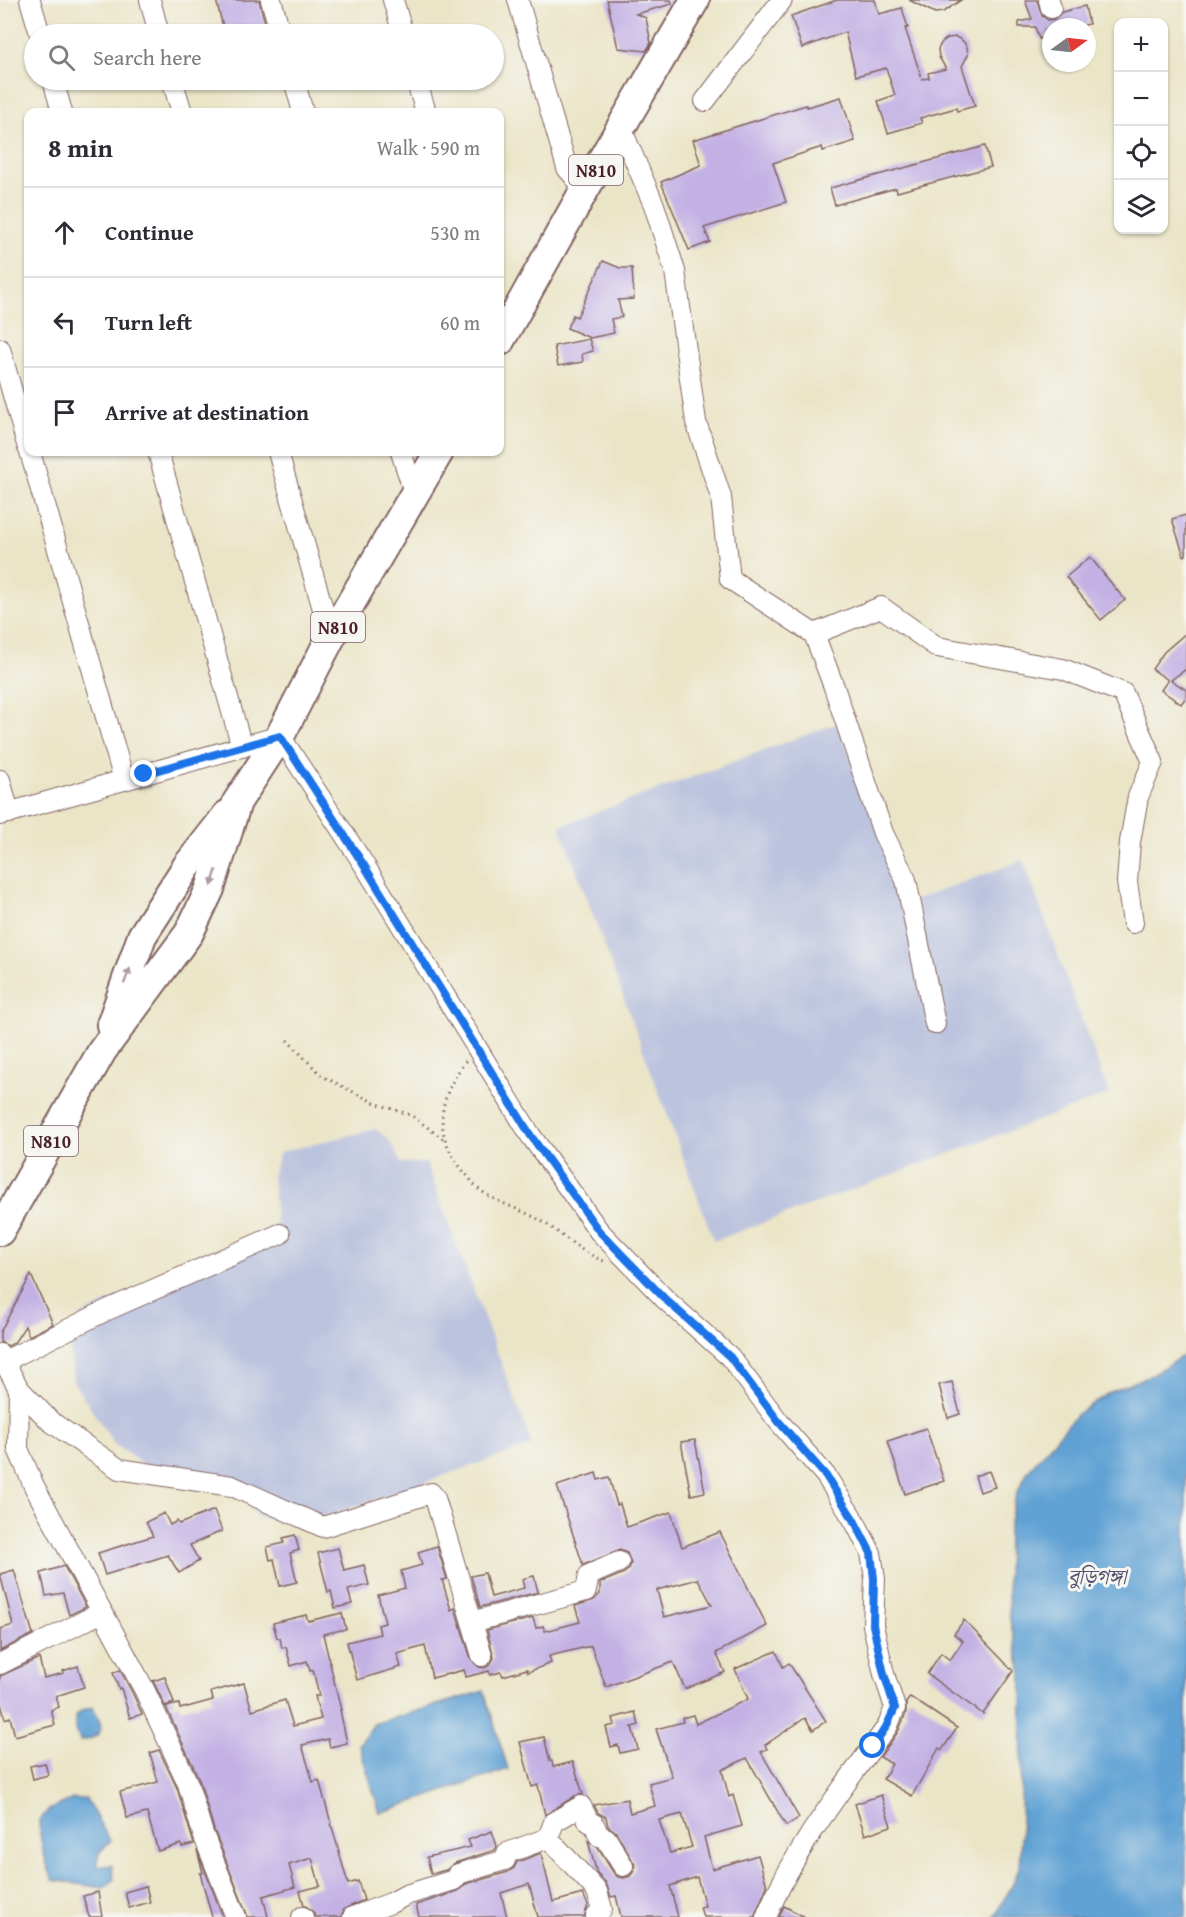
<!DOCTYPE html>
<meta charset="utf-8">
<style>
:root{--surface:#fff;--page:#f7f7f7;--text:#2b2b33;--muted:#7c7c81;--line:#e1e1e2}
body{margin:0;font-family:"Gentium Book Plus","Noto Serif Bengali",serif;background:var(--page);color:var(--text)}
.controls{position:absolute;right:18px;top:18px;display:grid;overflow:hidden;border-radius:12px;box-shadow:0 2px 4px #0004}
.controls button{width:54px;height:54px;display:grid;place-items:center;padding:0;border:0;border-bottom:2px solid var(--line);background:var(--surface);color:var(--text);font:30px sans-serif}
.compass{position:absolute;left:1042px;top:18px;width:54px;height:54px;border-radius:50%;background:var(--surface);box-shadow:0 2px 4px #0004;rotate:75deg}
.stop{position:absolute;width:18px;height:18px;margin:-14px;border:4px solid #1a73e8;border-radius:50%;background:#fff}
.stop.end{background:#1a73e8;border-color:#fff;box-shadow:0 2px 6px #0008}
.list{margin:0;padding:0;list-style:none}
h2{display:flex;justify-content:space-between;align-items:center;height:78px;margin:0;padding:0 24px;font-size:26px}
h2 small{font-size:20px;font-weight:400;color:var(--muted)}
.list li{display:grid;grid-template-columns:39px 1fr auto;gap:18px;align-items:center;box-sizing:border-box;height:90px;padding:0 24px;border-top:2px solid var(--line)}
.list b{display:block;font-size:22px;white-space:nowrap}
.list em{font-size:20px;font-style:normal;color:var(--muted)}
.icon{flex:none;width:33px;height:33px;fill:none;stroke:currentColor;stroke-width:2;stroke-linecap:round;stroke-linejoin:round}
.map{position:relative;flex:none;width:1186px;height:1917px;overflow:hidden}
.search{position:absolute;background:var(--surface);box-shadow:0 2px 4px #0004;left:24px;top:24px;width:480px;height:66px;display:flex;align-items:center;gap:15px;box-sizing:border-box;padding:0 21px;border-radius:33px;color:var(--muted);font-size:22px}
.panel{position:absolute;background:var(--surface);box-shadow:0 2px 4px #0004;left:24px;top:108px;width:480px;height:348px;border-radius:12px}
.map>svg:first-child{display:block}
.industrial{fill:#bcc3de}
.water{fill:#61a2d4;stroke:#566080;stroke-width:1.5}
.building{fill:#c3b1e4;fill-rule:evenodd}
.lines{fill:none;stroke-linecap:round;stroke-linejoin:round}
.minor-casing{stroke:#826462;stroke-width:22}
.highway-casing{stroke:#826462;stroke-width:32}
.path{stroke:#826462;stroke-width:3;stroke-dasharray:1.5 4.5;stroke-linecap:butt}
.minor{stroke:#fff;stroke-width:20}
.highway{stroke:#fff;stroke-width:28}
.oneway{fill:#ae9aa0}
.route{stroke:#1a73e8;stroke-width:8}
.labels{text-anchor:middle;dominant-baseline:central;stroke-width:6;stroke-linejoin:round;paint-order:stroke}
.shield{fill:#f6f6f2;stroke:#7e6067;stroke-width:1.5}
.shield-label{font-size:18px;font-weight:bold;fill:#4a1f2b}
.water-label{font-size:21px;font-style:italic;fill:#53536f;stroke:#f6f6f2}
</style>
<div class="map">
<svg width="1186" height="1917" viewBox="0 0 1186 1917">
<rect width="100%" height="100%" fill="#f6f6f2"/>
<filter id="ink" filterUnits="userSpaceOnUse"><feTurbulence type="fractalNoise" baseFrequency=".0167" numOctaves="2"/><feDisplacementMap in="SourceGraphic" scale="12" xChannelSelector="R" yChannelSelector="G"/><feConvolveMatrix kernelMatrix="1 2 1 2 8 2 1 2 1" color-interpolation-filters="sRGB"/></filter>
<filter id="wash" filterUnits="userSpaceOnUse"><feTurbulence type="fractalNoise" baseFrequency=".008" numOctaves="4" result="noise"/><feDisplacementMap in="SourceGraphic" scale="24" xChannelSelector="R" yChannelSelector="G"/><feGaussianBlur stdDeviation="1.35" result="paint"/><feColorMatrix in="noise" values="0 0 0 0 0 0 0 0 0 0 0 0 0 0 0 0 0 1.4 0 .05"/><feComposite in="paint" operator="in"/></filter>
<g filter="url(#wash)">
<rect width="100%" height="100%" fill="#ebe5c7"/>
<g class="industrial">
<path d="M838 723 905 904 1023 860 1109 1094 714 1241 560 826Z"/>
<path d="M376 1129 390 1141 401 1163H426L532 1445 303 1524 258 1517 227 1474 146 1467 114 1444 73 1381 70 1348 80 1316 166 1273 276 1225 272 1176 280 1152Z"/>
</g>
<g class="water">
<path d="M1186 1354V1917H994L1014 1882 1019 1867 1021 1838 1022 1673 1010 1620 1007 1581 1008 1531 1016 1495 1028 1471 1077 1414 1110 1392 1151 1375Z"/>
<path d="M484 1691 508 1769 380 1813 359 1745 374 1724Z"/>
<path d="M93 1707C104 1727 106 1737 80 1741L75 1727V1716L83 1710Z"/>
<path d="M73 1799H86L110 1841 99 1853 97 1867 112 1865 114 1880 103 1888 53 1880C44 1860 40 1843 39 1822L48 1810Z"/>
</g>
<g id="blocks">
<g class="building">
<path d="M216 0H259L268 34H225Z"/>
<path d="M607 0H671L672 4 636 14 646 18 651 43 646 51 618 48Z"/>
<path d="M837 0H875L879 14 902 8 908 28H905L922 79 929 78 928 73 946 69 939 57 938 49 942 42 948 38 956 37 963 41 967 47 968 55 962 66 975 106 957 111 956 108 920 118 922 123 888 133 878 101 895 95 886 68 856 76 845 32 802 48 791 16Z"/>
<path d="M909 0H961L943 12 935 13Z"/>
<path d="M1025 0H1037L1042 16 1048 20 1054 19 1062 12 1085 6 1089 24 1076 27H1051V34L1039 39 1035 27H1019V22L1032 19Z"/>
<path d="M841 97 855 141 823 151 822 147 773 163 786 202 704 228 710 242 689 250 661 182 701 165 693 140 806 105 807 107Z"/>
<path d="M985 146 991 167 897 192 896 188 835 205 830 188Z"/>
<path d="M603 261 620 268H632L634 299 618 300 622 317 611 319 614 333 590 338 567 328 573 315 577 317Z"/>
<path d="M589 339 593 351 582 354 583 362 558 366 554 346Z"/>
<path d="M1186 515V555L1184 556 1172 519Z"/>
<path d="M1090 557 1125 600 1101 620 1066 577Z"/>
<path d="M1186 633V669L1171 680 1186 690V697L1181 704 1161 690 1168 680 1152 669 1164 652Z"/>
<path d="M31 1275 53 1324 29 1336 25 1326 14 1343 8 1346 0 1342V1332Z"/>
<path d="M952 1382 960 1414 948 1418 939 1385Z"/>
<path d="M926 1428 944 1481 905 1494 888 1441Z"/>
<path d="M695 1440 705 1492 691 1495 681 1442Z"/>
<path d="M989 1471 995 1487 980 1492 975 1476Z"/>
<path d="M596 1473 598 1480 609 1477 617 1505 620 1504 627 1527 671 1512 682 1547 720 1532 767 1626 716 1653 725 1672 685 1689 673 1662 606 1687 591 1646 549 1656 551 1663 528 1672 527 1669 503 1676 501 1672 490 1675 489 1671 466 1677 464 1670 432 1678 425 1646 397 1654 401 1667 357 1680 347 1642 380 1634 378 1625 385 1623 378 1595 405 1588 401 1571 422 1565 418 1552 437 1546 447 1579 442 1580 451 1610 455 1608 471 1659 479 1667 485 1668 490 1665 494 1658 487 1630 533 1618 536 1628 543 1626 545 1631 580 1622 575 1606 594 1600 600 1594V1583L624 1573 629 1569 631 1563 627 1553 620 1550 583 1565 557 1486ZM698 1579 712 1605 664 1617 657 1590Z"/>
<path d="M214 1510 222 1531 190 1545 199 1561 179 1573 168 1555 105 1575 98 1553 153 1536 146 1522 164 1513 170 1525 177 1521 179 1524Z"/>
<path d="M295 1535 299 1550 290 1553 297 1582 280 1586 274 1559 270 1560 267 1547 284 1543 283 1538Z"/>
<path d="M338 1548 344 1570 364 1565 369 1585 348 1590 352 1604 335 1608 331 1591 328 1592 318 1553Z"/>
<path d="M64 1566 86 1607 69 1615 63 1593 46 1596 41 1573Z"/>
<path d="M14 1570 33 1634 0 1651V1629L13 1625 0 1574Z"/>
<path d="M485 1573 491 1597 524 1588 522 1579 534 1576 538 1592 480 1607 471 1576Z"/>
<path d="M342 1613 346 1629 323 1634 341 1710H340L347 1743 330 1747 328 1739 302 1745 313 1782 319 1780 348 1884 358 1881 364 1900 344 1909 341 1917H315L313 1911 304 1905 300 1891 320 1886 312 1858 289 1865 295 1887 263 1896 268 1917H248L214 1830 199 1779 166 1707 179 1704 180 1709 213 1700 211 1692 244 1683 252 1710 285 1700 293 1726 321 1719 315 1696H319L313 1670 310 1671 307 1661 291 1666 286 1647 282 1648 280 1638H277L273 1623 306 1615 308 1621Z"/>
<path d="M964 1620 1013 1671 983 1714 927 1674 941 1653 950 1660 963 1641 954 1634Z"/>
<path d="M776 1651 783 1667 789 1663 826 1721 813 1730 805 1718 765 1745 767 1749 761 1752 799 1818 786 1826 747 1758 722 1770 729 1797 733 1795 742 1826 704 1837 712 1869 758 1855 767 1886 754 1917H703L700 1907 705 1906 697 1877 670 1886 678 1917H621L616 1896 611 1897 606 1883 597 1874 588 1841 598 1848 613 1872 618 1877 624 1878 630 1876 634 1871 635 1865 616 1832 608 1826 606 1817 598 1813 594 1805 627 1799 630 1813 655 1806 649 1783 672 1777 656 1729 683 1722 682 1718 693 1715 696 1724 748 1699 735 1669ZM682 1814 692 1847 670 1853 659 1820Z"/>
<path d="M39 1658 44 1678 64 1673 63 1671 78 1666 84 1687 56 1696 59 1707 51 1710 55 1725 15 1736 10 1717 5 1719 0 1700V1676Z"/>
<path d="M120 1670 133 1694 142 1714 130 1718 121 1688 119 1689 113 1673Z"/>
<path d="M165 1677 174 1703 165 1706 153 1681Z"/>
<path d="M910 1697 957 1728 942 1750 939 1748 912 1796 883 1779 892 1764 880 1757 898 1732 906 1713V1703Z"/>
<path d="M635 1712 639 1725 632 1727 638 1749 620 1753 618 1745 611 1747 606 1727 615 1725 613 1718Z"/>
<path d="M544 1737 550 1761H552L553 1767 573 1762 583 1794 575 1796 545 1815 538 1785 532 1787 520 1742Z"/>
<path d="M159 1750 177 1788 194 1844 182 1847 181 1844 158 1851 147 1813 127 1818 120 1792 158 1782 150 1753Z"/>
<path d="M45 1763 48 1775 33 1779 30 1766Z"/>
<path d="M881 1795 891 1826 865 1835 855 1804Z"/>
<path d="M492 1831 497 1846 495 1850 455 1863 446 1870 431 1874 427 1857 471 1847 468 1840Z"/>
<path d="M197 1850 223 1917H212L200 1873H203Z"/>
<path d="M541 1853 553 1902 583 1894 588 1905 584 1917H538L529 1884 501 1893 507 1917H419L416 1905 458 1891 466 1884 508 1872 514 1868 517 1862Z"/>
<path d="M146 1886 150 1902 129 1908 125 1892Z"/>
<path d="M98 1892 102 1917H89L83 1896Z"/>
<path d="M784 1906 805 1917H779Z"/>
</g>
</g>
</g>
<g filter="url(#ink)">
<use href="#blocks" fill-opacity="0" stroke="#826462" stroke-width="1.5"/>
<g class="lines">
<defs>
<g id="minor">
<path d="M30 0 40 34"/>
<path d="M150 0 159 34"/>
<path d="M271 0 281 34"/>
<path d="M393 0 403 34"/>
<path d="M518 0 567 168 585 189"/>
<path d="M1049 0 1051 8"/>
<path d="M53 80 62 112"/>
<path d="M172 80 182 112"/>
<path d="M294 80 303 112"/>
<path d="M416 80 426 112"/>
<path d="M705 101 782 0"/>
<path d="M621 128 654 205 675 271 696 422 721 497 730 579 814 634 834 687 883 833 906 880 935 1024"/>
<path d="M0 349 28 448"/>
<path d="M30 452 124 780"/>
<path d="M158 452 242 747"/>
<path d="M278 452 331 637"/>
<path d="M401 452 415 495"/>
<path d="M814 634 881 607 937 647 1063 669 1123 693 1153 762 1138 797 1130 842 1127 882 1133 923"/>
<path d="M0 780 9 813"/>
<path d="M0 815 280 736 365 866 531 1136 599 1231 666 1300 730 1357 779 1422 826 1476 855 1522 871 1553 875 1579 873 1625 884 1674 895 1708 887 1727C843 1788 795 1847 766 1917"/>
<path d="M0 1354 19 1389 18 1449 34 1486 144 1689 174 1753 188 1784 203 1834 236 1917"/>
<path d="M3 1362 105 1311 280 1234"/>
<path d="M19 1389 50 1421 119 1469 232 1486 323 1527 431 1493 435 1498 482 1656"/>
<path d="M472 1622 586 1591 589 1575 619 1562"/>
<path d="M0 1664 102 1612"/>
<path d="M548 1838 597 1891 602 1909 596 1916"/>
<path d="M302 1917H303"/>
<path d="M353 1917 391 1903 406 1895 454 1880 458 1874 505 1860 507 1853 548 1838 554 1822 581 1806 589 1822 594 1824 599 1836 606 1838 623 1866"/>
</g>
<g id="highway">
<path d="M500 341 585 189 695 0"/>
<path d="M111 1025 142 936 187 866 227 815"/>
<path d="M0 1231 102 1051 189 933 210 889 237 802 280 736 331 637 439 452"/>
</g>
</defs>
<use href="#minor" class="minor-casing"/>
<use href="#highway" class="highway-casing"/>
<g class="path">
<path d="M287 1040 322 1076 375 1103 411 1115 443 1139"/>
<path d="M466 1061C437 1099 432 1135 465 1173 470 1178 474 1186 480 1190 497 1203 520 1209 538 1219 561 1232 579 1252 604 1261"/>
</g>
<use href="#minor" class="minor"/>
<use href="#highway" class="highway"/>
</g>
<defs><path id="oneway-solid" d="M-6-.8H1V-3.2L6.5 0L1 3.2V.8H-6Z" transform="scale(1.5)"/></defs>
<g class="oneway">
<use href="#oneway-solid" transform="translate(214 878) rotate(107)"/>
<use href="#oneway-solid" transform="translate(127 976) rotate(-69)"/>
</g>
</g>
<g class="lines" filter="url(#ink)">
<path class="route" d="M144 774 280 736 365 867 531 1136 599 1231 666 1300 730 1357 779 1422 826 1476 855 1522 871 1553 874 1579 873 1625 884 1674 895 1708 886 1727 873 1746"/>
</g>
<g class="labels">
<g class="shield">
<rect x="569" y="155" width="54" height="30" rx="4.5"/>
<rect x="311" y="612" width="54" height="30" rx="4.5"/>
<rect x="24" y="1126" width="54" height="30" rx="4.5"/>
</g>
<g class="shield-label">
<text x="596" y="170">N810</text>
<text x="338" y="627">N810</text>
<text x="51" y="1141">N810</text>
</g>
<g class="water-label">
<text x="1097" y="1576">বুড়িগঙ্গা</text>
</g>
</g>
</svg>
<div class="controls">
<button>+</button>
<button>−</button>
<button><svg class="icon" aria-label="locate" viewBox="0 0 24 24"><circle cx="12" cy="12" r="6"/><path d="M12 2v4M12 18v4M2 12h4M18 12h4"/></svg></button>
<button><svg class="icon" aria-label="layers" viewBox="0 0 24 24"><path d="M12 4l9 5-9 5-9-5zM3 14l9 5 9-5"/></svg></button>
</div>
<svg class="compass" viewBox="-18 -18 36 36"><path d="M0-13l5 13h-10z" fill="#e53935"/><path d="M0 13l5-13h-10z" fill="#7c7c81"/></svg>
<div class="stop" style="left:873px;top:1746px"></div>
<div class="stop end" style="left:144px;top:774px"></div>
<div class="search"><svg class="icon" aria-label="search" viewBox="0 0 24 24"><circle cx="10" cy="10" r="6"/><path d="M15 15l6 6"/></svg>Search here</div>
<section class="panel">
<h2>8 min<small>Walk · 590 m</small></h2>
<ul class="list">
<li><svg class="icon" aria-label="ahead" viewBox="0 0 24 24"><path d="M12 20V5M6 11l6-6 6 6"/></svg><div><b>Continue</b></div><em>530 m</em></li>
<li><svg class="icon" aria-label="left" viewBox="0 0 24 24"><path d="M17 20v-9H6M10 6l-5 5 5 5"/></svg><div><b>Turn left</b></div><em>60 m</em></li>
<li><svg class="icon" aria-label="arrive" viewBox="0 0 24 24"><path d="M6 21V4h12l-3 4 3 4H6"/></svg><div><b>Arrive at destination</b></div></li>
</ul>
</section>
</div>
